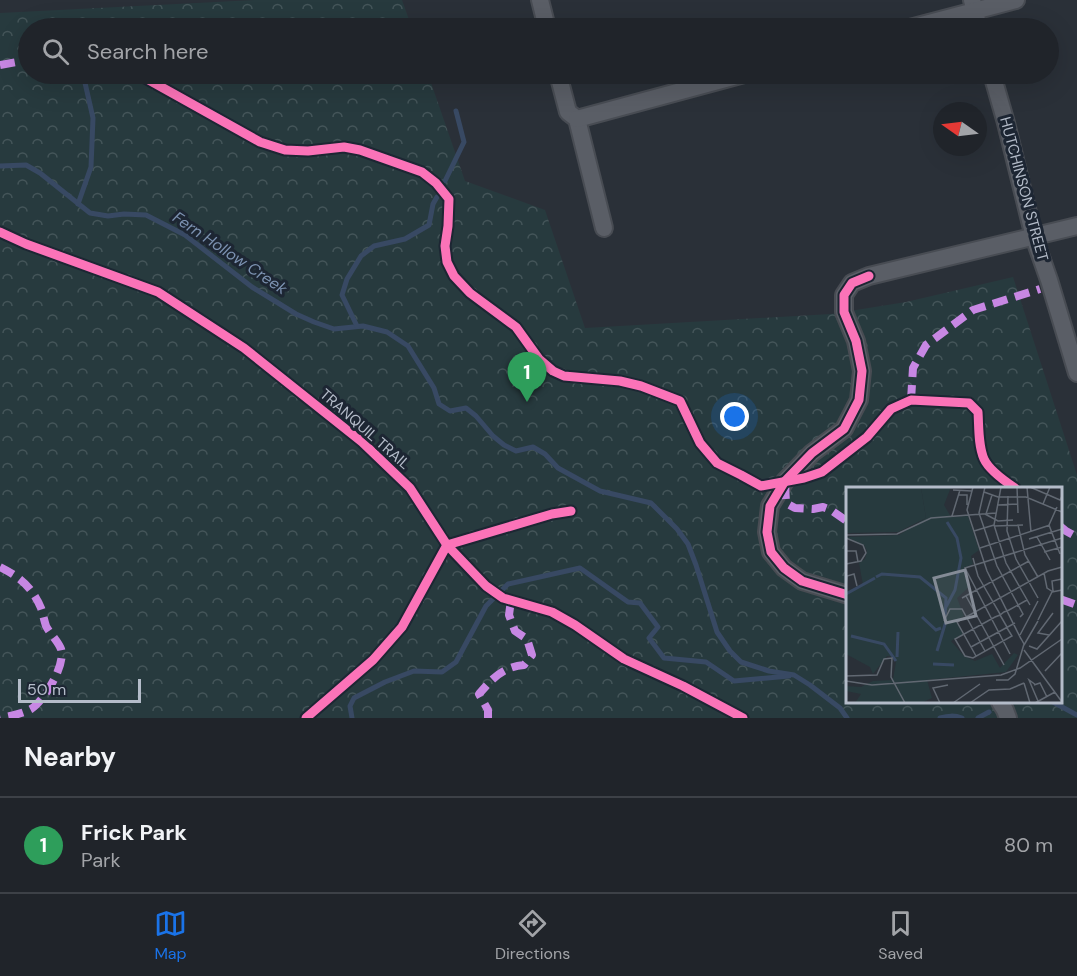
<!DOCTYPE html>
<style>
:root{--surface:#20242a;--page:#2d3036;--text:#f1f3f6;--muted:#a2a4a8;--line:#3d4147;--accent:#1a73e8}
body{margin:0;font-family:"DM Sans",sans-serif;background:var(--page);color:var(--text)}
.compass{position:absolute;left:933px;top:102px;width:54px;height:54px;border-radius:50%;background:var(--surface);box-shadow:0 6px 24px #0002;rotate:284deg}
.scale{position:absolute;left:18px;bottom:15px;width:123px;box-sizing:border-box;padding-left:6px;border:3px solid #b4bcc9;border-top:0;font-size:16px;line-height:21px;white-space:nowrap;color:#b4bcc9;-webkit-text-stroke:4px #1d2633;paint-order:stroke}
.you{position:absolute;left:735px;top:417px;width:21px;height:21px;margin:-15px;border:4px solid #fff;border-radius:50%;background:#1a73e8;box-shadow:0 0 0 9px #1a73e833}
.badge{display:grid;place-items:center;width:39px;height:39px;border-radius:50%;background:var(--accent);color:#fff;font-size:20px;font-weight:700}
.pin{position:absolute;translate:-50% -50px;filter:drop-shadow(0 2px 3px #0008)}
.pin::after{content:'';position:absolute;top:32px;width:21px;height:18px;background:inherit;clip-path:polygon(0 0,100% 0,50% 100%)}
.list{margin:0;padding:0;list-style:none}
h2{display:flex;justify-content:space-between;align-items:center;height:78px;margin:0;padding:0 24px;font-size:26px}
h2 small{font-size:20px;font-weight:400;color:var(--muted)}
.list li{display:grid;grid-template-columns:39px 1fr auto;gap:18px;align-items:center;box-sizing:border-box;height:96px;padding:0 24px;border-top:2px solid var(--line)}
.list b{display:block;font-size:22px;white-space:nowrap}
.list p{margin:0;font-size:20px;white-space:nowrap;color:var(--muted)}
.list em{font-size:20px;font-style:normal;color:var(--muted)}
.icon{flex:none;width:33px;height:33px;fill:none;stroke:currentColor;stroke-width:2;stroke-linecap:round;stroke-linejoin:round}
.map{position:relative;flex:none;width:1077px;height:718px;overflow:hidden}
.search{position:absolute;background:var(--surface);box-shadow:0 6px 24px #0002;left:18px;right:18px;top:18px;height:66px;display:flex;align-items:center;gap:15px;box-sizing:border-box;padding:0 21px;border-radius:33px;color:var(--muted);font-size:22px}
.sheet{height:174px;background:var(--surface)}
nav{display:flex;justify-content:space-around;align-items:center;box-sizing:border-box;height:84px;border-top:2px solid var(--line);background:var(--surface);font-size:16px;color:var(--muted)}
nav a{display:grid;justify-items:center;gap:3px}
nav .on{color:var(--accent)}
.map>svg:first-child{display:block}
.park{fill:url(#park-crowns);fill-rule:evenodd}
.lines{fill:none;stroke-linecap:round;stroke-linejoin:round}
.stream{stroke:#384963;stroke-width:5}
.minor-casing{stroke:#484c53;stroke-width:20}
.minor{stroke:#5a5e66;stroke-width:16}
.quiet{stroke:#c787e3;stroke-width:8;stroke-dasharray:15 8;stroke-linecap:butt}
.cycleway-casing{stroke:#1d2633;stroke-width:13}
.cycleway{stroke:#fb73b8;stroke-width:9}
.labels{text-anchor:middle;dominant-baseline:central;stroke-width:6;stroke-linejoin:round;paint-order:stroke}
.street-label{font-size:15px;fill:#b4bcc9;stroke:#1d2633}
.water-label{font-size:16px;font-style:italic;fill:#7c92b1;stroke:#1d2633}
.inset-river{fill:none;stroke:#384963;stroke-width:3}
.inset-road{fill:none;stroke:#616872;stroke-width:1.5}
.view{fill:#848b96;fill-opacity:0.15;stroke:#848b96;stroke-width:3}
.inset-edge{fill:none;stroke:#b4bcc9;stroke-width:3}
</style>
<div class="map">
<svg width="1077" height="718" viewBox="0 0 1077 718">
<defs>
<pattern id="park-crowns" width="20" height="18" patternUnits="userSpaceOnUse" patternTransform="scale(1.5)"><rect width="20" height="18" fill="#273a3e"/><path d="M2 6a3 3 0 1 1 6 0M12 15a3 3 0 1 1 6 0" fill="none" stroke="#445559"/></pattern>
</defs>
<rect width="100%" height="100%" fill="#2a3038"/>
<path class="park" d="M255 0H402L412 28H28V74H428L465 181 545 210 585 328 831 314 906 302 1013 277 1077 475V718H0V13ZM848 488H1060V702H848Z"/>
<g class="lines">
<g class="stream">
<path d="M0 166 26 165 40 173 90 213 108 216 124 214 146 215 185 235 252 287 296 314 314 322 334 329 363 326 387 332 408 346 434 388 439 404 450 411 466 408 476 416 493 436 504 445 516 451 533 447 545 454 558 468 600 491 651 503 677 529 688 544 696 565 717 632 730 651 741 662 769 671 794 675 810 685 840 708 847 718"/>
<path d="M445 181 464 142 456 111"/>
<path d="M78 204 91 167 93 118 83 74"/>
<path d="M357 326 342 295 347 279 361 256 374 246 405 239 429 225 433 204 437 197"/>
<path d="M1053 702 1077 715"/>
<path d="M352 718 350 706 354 698 385 682 414 671 442 672 456 662 486 606 508 584 580 568 628 602 640 603 658 627 649 638 664 658 706 662 734 681 789 676"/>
<path d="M940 718C948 716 954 715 962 718"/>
<path d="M978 718 989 712"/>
</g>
<defs>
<g id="minor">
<path d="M540 0 547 28"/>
<path d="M972 0 979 28"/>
<path d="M910 28 1016 0"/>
<path d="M558 74 568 112 577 119 604 228"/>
<path d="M992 74 1006 123 1034 237 1049 280 1077 373"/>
<path d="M577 119 744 74"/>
<path d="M848 595 802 581 784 568 771 552 767 532 770 506 785 481 812 453 844 429 859 400 862 371 856 341 844 312V295L852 283 869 276 1077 226"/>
<path d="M1000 702 1005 710 1008 718"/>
</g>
</defs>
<use href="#minor" class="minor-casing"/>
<use href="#minor" class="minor"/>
<g class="quiet">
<path d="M0 65 28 60"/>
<path d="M911 400 913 368 926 345 973 310 1040 289"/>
<path d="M785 484 786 503 795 508 813 509 823 507 831 510 848 522"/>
<path d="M1060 526 1066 531 1077 537"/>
<path d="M0 567C20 577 32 587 41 608 43 614 44 620 46 626 50 634 58 641 61 649 66 665 44 701 31 709 22 714 10 716 0 718"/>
<path d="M1060 599 1077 605"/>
<path d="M488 718V710L479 694C492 679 502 667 524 665L532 655 527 639 515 631 509 615 511 600"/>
</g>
<defs>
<g id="cycleway">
<path d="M138 74 260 142 285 150 308 151 344 147 360 150 422 172 436 183 449 199 448 226 445 246 447 262 454 276 470 293 516 327 539 359 553 371 564 376 620 381 641 386 680 401 700 443 717 463 741 475 761 486 804 478 822 472 867 437 891 409 911 400 969 403 978 412C979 427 978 445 984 459 989 470 1006 482 1015 488"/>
<path d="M0 232 26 244 158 292 244 348 362 442 410 488 447 545 486 586 503 598 552 612 575 625 624 659 683 686 743 718"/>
<path d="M848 595 802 581 784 568 771 552 767 532 770 506 785 481 812 453 844 429 859 400 862 371 856 341 844 312V295L852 283 869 276"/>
<path d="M306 718 373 660 402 627 447 545 552 514 571 511"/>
</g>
</defs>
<use href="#cycleway" class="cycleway-casing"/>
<use href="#cycleway" class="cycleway"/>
</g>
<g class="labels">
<g class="street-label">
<text transform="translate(1024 189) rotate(75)">HUTCHINSON STREET</text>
<text transform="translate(365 429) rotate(41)">TRANQUIL TRAIL</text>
</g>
<g class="water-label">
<text transform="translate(230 253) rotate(34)">Fern Hollow Creek</text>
</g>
</g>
<g transform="translate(846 487)">
<rect width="216" height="216" fill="#2a3038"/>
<path d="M0 0H75L80 31 52 45 0 46Z" fill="#273a3e"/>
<path d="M75 0H105L98 18 105 30 122 29 133 63 125 69 127 77 118 81 123 100 111 111 118 129 110 134 117 147 105 154 118 169 129 174 146 167 154 181 168 166 172 168 160 185 81 193 86 211 75 216H9L15 207 0 204V199L15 200 27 194 47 193 50 175 48 170 41 169 27 187 24 180 0 167V104L17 98 13 76 19 72 21 64 18 58 0 50 53 48 80 31Z" fill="#273a3e"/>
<path class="inset-river" d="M30 90 36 87 74 90 100 111 99 132M0 107 29 91M100 120 109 103 115 71 111 51 101 35M76 130 90 143 95 141M5 149 38 157 50 174M91 164 100 134M51 170 52 145M87 177 108 178"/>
<path class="inset-road" d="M127 0 121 23 141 84 175 152M139 0 133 26 151 79 177 127 174 130M155 0 148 38 160 76 184 118M171 0 172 26M181 0 185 45M184 0 214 13 216 9M107 3 126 4M138 5 152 10H180L216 25M113 8H121V18M162 9 161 44 170 72 192 111M197 17 204 0M152 18 171 17M211 20 203 38 214 67M139 27 152 34 167 33M140 27 146 8M123 28 150 26M106 29 114 3M172 38 179 68 192 90M148 39 177 38M128 44 148 38M0 48 51 47 85 31 123 28M191 50 204 73M0 51 17 58 20 66 15 74 0 77M183 52 216 42M134 61 204 38M0 64H10L12 75M198 65 216 60M127 71 132 89 140 103 154 127V128L161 140V141L166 149 127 171 119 169 109 152 149 130 154 128 158 125 163 123 181 113M198 86 201 101 207 105M0 100 1 89 8 87 11 99M207 104 206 94 216 92M120 109 158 178M116 111 183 74M192 133 206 105 216 103M98 134 104 122H116L139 164M174 148 192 114M203 148 192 146 207 126M178 158 192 134M183 159 191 162 216 134M125 160 169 136M178 163 216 215M164 167 119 81 216 51M130 169 111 135 202 84 216 80M199 184 216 166M0 189 31 188 38 172 46 171 45 190 59 216M150 193H162L169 187 178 157 173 148M0 194 26 198 155 188 174 181 216 152M178 196 184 216M188 198 194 196 201 210M190 198 183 193 192 214M94 216 87 201 102 198M107 216 134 197M124 216 143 203 164 202 178 196M189 216 209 205"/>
<path class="view" d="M119 83 130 129 100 136 88 91Z"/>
<rect width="216" height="216" class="inset-edge"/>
</g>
</svg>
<svg class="compass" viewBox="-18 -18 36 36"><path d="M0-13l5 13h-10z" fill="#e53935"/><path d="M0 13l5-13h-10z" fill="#a2a4a8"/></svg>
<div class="scale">50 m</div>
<div class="you"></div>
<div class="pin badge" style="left:527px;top:402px;background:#2e9e5b">1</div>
<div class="search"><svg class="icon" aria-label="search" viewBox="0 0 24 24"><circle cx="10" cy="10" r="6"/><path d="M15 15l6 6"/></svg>Search here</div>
</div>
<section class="sheet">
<h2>Nearby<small></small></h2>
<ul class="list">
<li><span class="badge" style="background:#2e9e5b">1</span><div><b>Frick Park</b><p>Park</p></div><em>80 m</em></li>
</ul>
</section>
<nav>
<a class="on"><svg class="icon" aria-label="map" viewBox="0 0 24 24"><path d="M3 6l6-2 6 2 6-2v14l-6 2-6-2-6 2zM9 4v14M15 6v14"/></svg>Map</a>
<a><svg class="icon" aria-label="directions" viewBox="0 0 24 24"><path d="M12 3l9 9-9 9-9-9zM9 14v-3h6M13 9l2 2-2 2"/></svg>Directions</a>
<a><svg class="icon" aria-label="saved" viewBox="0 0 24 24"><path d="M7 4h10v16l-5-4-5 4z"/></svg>Saved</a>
</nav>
